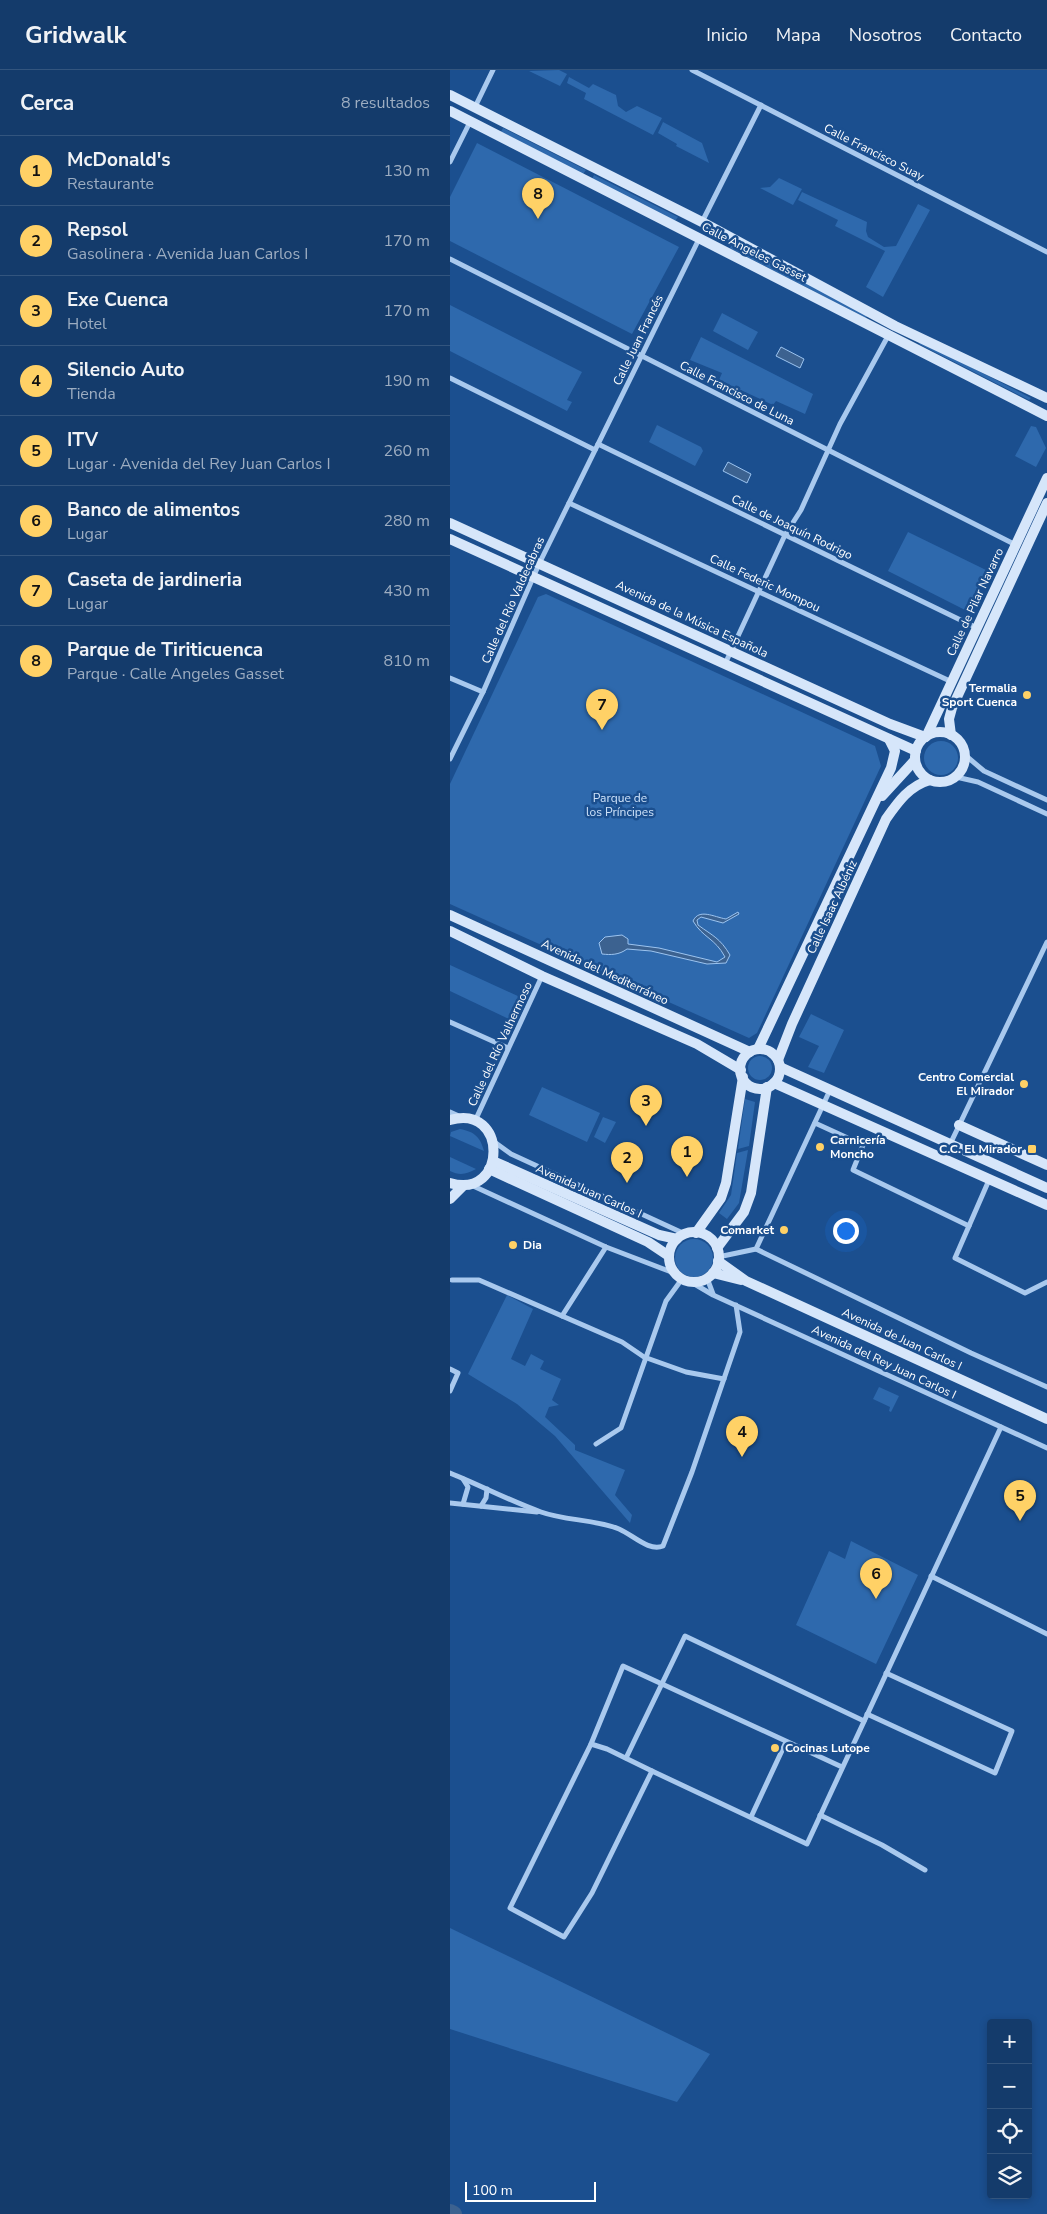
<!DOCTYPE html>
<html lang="es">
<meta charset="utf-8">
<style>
:root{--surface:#143b6b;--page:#1d4271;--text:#f1f3f6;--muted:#9dadc1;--line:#33557e;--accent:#ffd166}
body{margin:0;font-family:"Nunito Sans",sans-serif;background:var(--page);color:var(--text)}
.controls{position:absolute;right:15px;bottom:15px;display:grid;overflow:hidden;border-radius:5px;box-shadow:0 2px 8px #0003}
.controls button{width:45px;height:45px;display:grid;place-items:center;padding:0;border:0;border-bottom:1px solid var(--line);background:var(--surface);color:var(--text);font:25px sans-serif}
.scale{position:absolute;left:15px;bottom:12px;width:131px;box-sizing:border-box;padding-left:5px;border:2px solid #fff;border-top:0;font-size:14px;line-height:18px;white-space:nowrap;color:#fff;-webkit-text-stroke:4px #1b4f8f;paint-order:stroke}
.you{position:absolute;left:395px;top:1160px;width:18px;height:18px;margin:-12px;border:4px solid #fff;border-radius:50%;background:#1a73e8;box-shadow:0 0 0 8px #1a73e833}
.badge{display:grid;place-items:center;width:32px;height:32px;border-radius:50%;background:var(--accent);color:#111;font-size:16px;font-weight:700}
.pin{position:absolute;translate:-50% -41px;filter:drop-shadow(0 1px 2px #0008)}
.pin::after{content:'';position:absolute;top:26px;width:18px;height:15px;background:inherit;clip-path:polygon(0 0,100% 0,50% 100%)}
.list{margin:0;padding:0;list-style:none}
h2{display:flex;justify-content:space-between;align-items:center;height:65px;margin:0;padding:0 20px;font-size:21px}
h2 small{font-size:16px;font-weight:400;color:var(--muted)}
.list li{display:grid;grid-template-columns:32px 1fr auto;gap:15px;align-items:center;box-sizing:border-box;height:70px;padding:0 20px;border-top:1px solid var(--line)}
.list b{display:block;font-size:19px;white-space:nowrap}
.list p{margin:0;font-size:16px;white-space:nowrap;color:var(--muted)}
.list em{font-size:16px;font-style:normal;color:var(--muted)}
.icon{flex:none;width:28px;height:28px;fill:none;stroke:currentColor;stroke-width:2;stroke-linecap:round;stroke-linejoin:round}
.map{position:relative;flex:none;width:597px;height:2144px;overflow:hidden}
header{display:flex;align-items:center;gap:30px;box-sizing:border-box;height:70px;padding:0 25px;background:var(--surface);border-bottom:1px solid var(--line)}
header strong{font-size:24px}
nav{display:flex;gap:28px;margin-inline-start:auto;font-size:18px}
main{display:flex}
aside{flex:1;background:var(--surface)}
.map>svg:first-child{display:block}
.green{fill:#2e69ad}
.water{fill:#3c6290;stroke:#9cc4f0}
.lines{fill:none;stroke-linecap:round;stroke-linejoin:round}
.river{stroke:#3c6290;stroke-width:16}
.street{stroke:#a9c9ee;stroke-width:5}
.secondary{stroke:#d6e6fa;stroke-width:10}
.poi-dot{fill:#ffd166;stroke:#1b4f8f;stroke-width:2}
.labels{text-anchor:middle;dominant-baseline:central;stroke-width:5;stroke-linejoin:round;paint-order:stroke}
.street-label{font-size:12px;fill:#fff;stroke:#1b4f8f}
.poi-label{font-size:12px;font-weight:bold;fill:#fff;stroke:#1b4f8f;text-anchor:end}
.park-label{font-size:12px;fill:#cfe3fa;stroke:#1b4f8f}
</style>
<header>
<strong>Gridwalk</strong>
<nav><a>Inicio</a><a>Mapa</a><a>Nosotros</a><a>Contacto</a></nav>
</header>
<main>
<aside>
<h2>Cerca<small>8 resultados</small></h2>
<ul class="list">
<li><span class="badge">1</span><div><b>McDonald's</b><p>Restaurante</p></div><em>130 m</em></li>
<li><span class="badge">2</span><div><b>Repsol</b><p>Gasolinera · Avenida Juan Carlos I</p></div><em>170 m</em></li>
<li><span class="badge">3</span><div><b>Exe Cuenca</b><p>Hotel</p></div><em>170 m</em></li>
<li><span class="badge">4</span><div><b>Silencio Auto</b><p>Tienda</p></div><em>190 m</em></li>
<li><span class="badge">5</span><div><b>ITV</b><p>Lugar · Avenida del Rey Juan Carlos I</p></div><em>260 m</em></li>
<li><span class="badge">6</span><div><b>Banco de alimentos</b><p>Lugar</p></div><em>280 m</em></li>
<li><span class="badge">7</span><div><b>Caseta de jardineria</b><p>Lugar</p></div><em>430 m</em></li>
<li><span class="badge">8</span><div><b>Parque de Tiriticuenca</b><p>Parque · Calle Angeles Gasset</p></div><em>810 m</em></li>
</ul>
</aside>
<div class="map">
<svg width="597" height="2144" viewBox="0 0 597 2144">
<rect width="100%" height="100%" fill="#1b4f8f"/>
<g class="green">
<path d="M109 0 117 4 110 16 79 1Z"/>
<path d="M119 7 139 18 143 14 166 25 168 36 176 42 187 36 212 48 203 65 134 29 136 23 117 13Z"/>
<path d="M213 52 252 73 259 93 226 76 227 74 208 63Z"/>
<path d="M53 58 136 100 133 104 51 62Z"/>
<path d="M27 73 229 177 182 264 0 171V127Z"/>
<path d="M144 105 228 147 225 151 142 109Z"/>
<path d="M329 108 352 119 343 135 310 118 320 117Z"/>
<path d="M352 122 417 152 416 161 418 167 434 177 446 176 468 134 480 140 433 227 416 217 435 181 385 156 388 150 348 130Z"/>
<path d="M282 175 418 244 416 248 280 178Z"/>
<path d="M0 235 132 302 117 330 122 332 117 341 0 281Z"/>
<path d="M272 243 308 262 298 280 263 261Z"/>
<path d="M251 267 363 324 355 344 326 331 323 335 269 310 272 303 240 290Z"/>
<path d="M470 271 581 328 579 330 469 274Z"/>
<path d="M207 355 251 377 253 381 245 396 199 372Z"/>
<path d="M581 356 586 357 596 378 586 397 565 386Z"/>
<path d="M458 462 536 500 517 541 438 501Z"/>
<path d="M96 524 425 676 431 696 307 963 299 968 0 834V714L88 527Z"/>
<circle cx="491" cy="688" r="17"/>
<path d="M0 895 70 927 61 950 0 921Z"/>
<path d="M361 944 394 960 374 1003 358 997 369 976 349 967Z"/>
<circle cx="310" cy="998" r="12"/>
<path d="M92 1017 150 1043 137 1072 79 1045Z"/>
<path d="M295 1029 305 1032 299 1076 288 1079Z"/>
<path d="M153 1047 166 1052 155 1073 144 1067Z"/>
<path d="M10 1059C25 1062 30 1067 34 1081L0 1066 1 1062Z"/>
<path d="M298 1080 289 1133 277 1149 269 1143 281 1125 287 1083Z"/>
<path d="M0 1087 26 1099C17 1104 10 1106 0 1101Z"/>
<circle cx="244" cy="1188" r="19"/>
<path d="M57 1225 83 1239 61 1289 75 1296 81 1284 94 1291 90 1299 111 1309 102 1330 109 1335 99 1337 95 1347 125 1375V1380L175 1400 165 1425 182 1445 180 1453 105 1366 67 1334 18 1304Z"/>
<path d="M429 1317 449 1326 441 1342 439 1341 440 1337 423 1329Z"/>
<path d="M401 1471 468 1505 426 1594 346 1555 379 1481 395 1489Z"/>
<path d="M0 1858 260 1984 227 2032 0 1959Z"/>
</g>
<g class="water">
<path d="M331 277 354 289 350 298 326 286Z"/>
<path d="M278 392 301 404 297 413 273 401Z"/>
<path d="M288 842 289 844 273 853 251 847 247 850 248 855C263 866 270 868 280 885L276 893 257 894 201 881 177 879C169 885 161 885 152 884L149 873 155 867 172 865 178 869V874L209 878 267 892 275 887C265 868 253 868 243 851 249 838 264 847 276 849Z"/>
</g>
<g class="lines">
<path class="river" d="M0 2142 4 2144"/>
<g class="street">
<path d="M242 0 597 182"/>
<path d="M25 37 43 0"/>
<path d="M0 92 21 50"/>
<path d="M252 152 311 35"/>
<path d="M0 189 566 475"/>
<path d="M0 308 145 380"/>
<path d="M148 374 527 558"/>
<path d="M119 433 502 612"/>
<path d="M275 594 335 465 351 440 390 354 438 266"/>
<path d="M0 608 33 622"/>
<path d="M515 685 534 701 597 730"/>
<path d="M0 689 33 622 89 494 249 169"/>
<path d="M506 707 528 712 597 744"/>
<path d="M0 952 58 978"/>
<path d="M0 1042 11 1047"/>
<path d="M25 1051 92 906"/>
<path d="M365 1053 413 1075 403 1100 519 1156"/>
<path d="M43 1071 61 1084 235 1164"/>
<path d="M493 1089 597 872"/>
<path d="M539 1110 505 1188 575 1223 597 1212"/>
<path d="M21 1115 156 1177 224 1203"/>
<path d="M306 1179 521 1283 597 1317"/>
<path d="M268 1187 306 1179 380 1020"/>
<path d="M257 1208 263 1224"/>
<path d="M2 1210H29L172 1272 194 1287 236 1302 274 1309"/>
<path d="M241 1212 263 1225 597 1378"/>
<path d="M112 1246 156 1177"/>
<path d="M0 1299 8 1303 0 1321"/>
<path d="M146 1374 171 1358 216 1231 232 1209"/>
<path d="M0 1403C30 1415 60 1431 91 1442 116 1451 145 1449 169 1459 183 1465 199 1482 213 1476L242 1402 290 1262 286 1235"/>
<path d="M0 1433 87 1442"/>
<path d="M13 1434 18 1417 13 1409"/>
<path d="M31 1436 36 1428 37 1419"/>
<path d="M481 1506 597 1564"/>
<path d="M417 1644 545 1703 562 1661 436 1603"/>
<path d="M141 1674 157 1679 202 1701"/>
<path d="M176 1688 235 1566 414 1651"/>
<path d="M392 1697 173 1596 141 1674 60 1838 114 1867 142 1823 202 1701 357 1774 551 1357"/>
<path d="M370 1745 432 1775 475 1800"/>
<path d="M301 1747 336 1672"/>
</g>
<g class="secondary">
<path d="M0 25 252 152 445 256 597 328"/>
<path d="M0 41 597 346"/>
<path d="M0 453 440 654 475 667"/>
<path d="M0 469 466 681"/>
<circle cx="490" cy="687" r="25"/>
<path d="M501 665 499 649 502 638 597 433"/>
<path d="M476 667 597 408"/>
<path d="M432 726 465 690"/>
<path d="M0 845 300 982"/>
<path d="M0 861 92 906 247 974 291 1000"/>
<path d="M308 979 441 698 445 681 439 669"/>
<circle cx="310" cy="999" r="20"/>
<path d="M328 990 342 954 436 749C448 732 459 716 480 710"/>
<path d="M330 997 597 1118"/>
<path d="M324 1013 597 1135"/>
<path d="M0 1050C58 1033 58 1130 0 1113"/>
<path d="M509 1055 597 1095"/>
<path d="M43 1091 209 1165 227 1169"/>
<path d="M39 1099 198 1172 219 1186"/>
<path d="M0 1129 14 1115"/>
<circle cx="244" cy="1187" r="25"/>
<path d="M246 1163 271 1128 276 1113 293 1007"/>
<path d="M267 1178 294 1142 301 1123 317 1017"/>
<path d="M268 1191 296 1211 597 1349"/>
<path d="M263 1203 291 1210"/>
</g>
</g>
<g class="poi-dot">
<circle cx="577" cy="625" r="5"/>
<circle cx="574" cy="1014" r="5"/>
<circle cx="370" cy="1077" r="5"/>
<rect x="577" y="1074" width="10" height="10" rx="2.5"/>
<circle cx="334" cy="1160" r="5"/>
<circle cx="63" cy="1175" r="5"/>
<circle cx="325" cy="1678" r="5"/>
</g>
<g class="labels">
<g class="street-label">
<text transform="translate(424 82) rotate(27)">Calle Francisco Suay</text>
<text transform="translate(304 182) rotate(27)">Calle Angeles Gasset</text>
<text transform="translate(188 270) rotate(-64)">Calle Juan Francés</text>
<text transform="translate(287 323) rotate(27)">Calle Francisco de Luna</text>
<text transform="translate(342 457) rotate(26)">Calle de Joaquín Rodrigo</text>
<text transform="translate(315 513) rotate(25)">Calle Federic Mompou</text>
<text transform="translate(63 530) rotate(-66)">Calle del Río Valdecabras</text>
<text transform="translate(525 532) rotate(-65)">Calle de Pilar Navarro</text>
<text transform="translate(242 549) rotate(25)">Avenida de la Música Española</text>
<text transform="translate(382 837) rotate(-65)">Calle Isaac Albéniz</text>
<text transform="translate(155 902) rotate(25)">Avenida del Mediterráneo</text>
<text transform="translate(50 974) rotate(-65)">Calle del Río Valhermoso</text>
<text transform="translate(139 1121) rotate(24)">Avenida Juan Carlos I</text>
<text transform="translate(452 1269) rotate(25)">Avenida de Juan Carlos I</text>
<text transform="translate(434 1292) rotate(25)">Avenida del Rey Juan Carlos I</text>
</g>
<g class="poi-label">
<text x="567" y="618">Termalia<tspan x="567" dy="14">Sport Cuenca</tspan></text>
<text x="564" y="1007">Centro Comercial<tspan x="564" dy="14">El Mirador</tspan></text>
<text x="380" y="1070" text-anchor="start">Carnicería<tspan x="380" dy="14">Moncho</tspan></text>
<text x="572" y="1079">C.C. El Mirador</text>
<text x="324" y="1160">Comarket</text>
<text x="73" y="1175" text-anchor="start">Dia</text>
<text x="335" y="1678" text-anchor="start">Cocinas Lutope</text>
</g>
<g class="park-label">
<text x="170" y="728">Parque de<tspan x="170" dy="14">los Príncipes</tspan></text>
</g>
</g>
</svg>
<div class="controls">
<button>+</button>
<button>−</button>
<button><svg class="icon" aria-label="locate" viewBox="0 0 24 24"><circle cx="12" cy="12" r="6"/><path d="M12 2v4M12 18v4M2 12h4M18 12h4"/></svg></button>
<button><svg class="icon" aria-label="layers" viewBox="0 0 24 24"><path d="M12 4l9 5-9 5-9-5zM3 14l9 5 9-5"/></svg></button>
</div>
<div class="scale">100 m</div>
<div class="you"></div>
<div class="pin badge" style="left:237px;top:1107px">1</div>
<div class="pin badge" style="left:177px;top:1113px">2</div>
<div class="pin badge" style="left:196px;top:1056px">3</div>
<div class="pin badge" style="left:292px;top:1387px">4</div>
<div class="pin badge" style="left:570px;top:1451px">5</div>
<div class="pin badge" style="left:426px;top:1529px">6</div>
<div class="pin badge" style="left:152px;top:660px">7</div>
<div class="pin badge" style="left:88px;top:149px">8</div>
</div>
</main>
